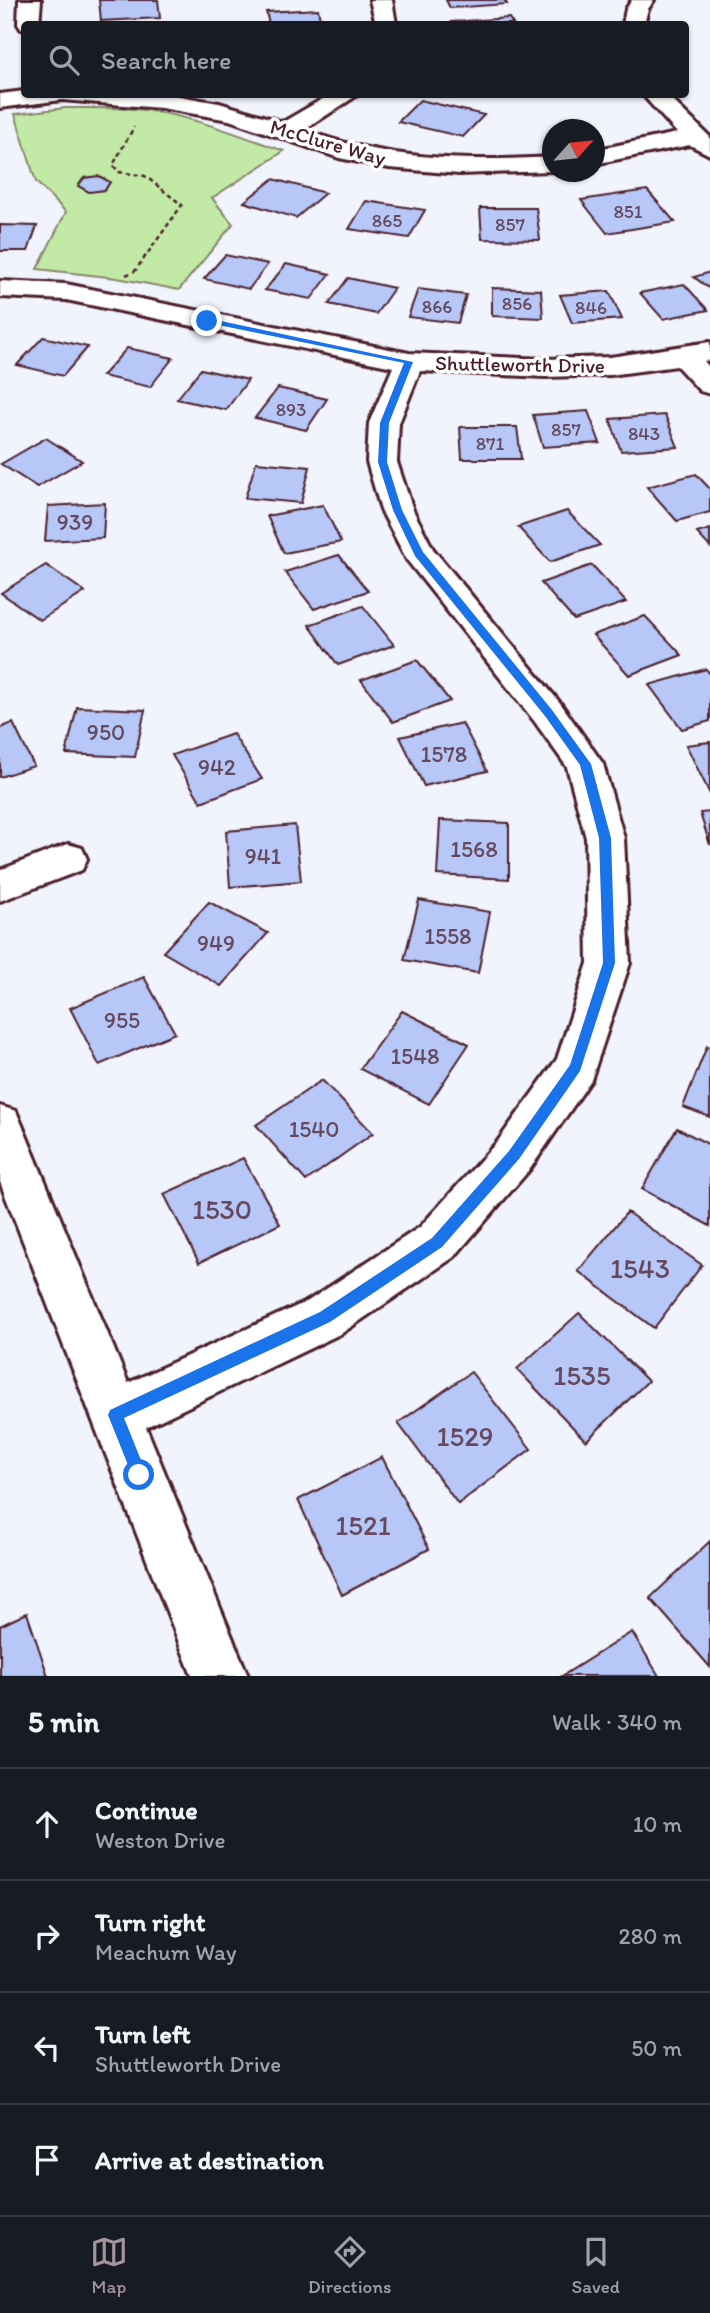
<!DOCTYPE html>
<meta charset="utf-8">
<style>
:root{--surface:#171b24;--page:#242831;--text:#f1f3f6;--muted:#9ea1a6;--line:#363941;--accent:#a6949b}
body{margin:0;font-family:Itim,sans-serif;background:var(--page);color:var(--text)}
.compass{position:absolute;left:542px;top:119px;width:63px;height:63px;border-radius:50%;background:var(--surface);box-shadow:0 2px 5px #0004;rotate:63deg}
.stop{position:absolute;width:21px;height:21px;margin:-16px;border:5px solid #1a73e8;border-radius:50%;background:#fff}
.stop.end{background:#1a73e8;border-color:#fff;box-shadow:0 2px 7px #0008}
.list{margin:0;padding:0;list-style:none}
h2{display:flex;justify-content:space-between;align-items:center;height:91px;margin:0;padding:0 28px;font-size:30px}
h2 small{font-size:23px;font-weight:400;color:var(--muted)}
.list li{display:grid;grid-template-columns:46px 1fr auto;gap:21px;align-items:center;box-sizing:border-box;height:112px;padding:0 28px;border-top:2px solid var(--line)}
.list b{display:block;font-size:26px;white-space:nowrap}
.list p{margin:0;font-size:23px;white-space:nowrap;color:var(--muted)}
.list em{font-size:23px;font-style:normal;color:var(--muted)}
.icon{flex:none;width:38px;height:38px;fill:none;stroke:currentColor;stroke-width:2;stroke-linecap:round;stroke-linejoin:round}
.map{position:relative;flex:none;width:710px;height:1676px;overflow:hidden}
.search{position:absolute;background:var(--surface);box-shadow:0 2px 5px #0004;left:21px;right:21px;top:21px;height:77px;display:flex;align-items:center;gap:18px;box-sizing:border-box;padding:0 24px;border-radius:7px;color:var(--muted);font-size:26px}
.sheet{height:539px;background:var(--surface)}
nav{display:flex;justify-content:space-around;align-items:center;box-sizing:border-box;height:98px;border-top:2px solid var(--line);background:var(--surface);font-size:19px;color:var(--muted)}
nav a{display:grid;justify-items:center;gap:4px}
nav .on{color:var(--accent)}
.map>svg:first-child{display:block}
.green{fill:#c2eaa6;stroke:#868468;stroke-width:2}
.building{fill:#b7c7f7;stroke:#4a1f2b;stroke-width:2}
.lines{fill:none;stroke-linecap:round;stroke-linejoin:round}
.minor-casing{stroke:#4a1f2b;stroke-width:6}
.path{stroke:#4a1f2b;stroke-width:2.5;stroke-dasharray:4.5 3.5;stroke-linecap:butt}
.minor{fill:#fff;fill-rule:evenodd}
.route{fill:#1a73e8}
.labels{text-anchor:middle;dominant-baseline:central;stroke-width:7;stroke-linejoin:round;paint-order:stroke}
.far-number-label{font-size:19px;fill:#65495e}
.far-street-label{font-size:21px;fill:#4a1f2b;stroke:#fff}
.number-label{font-size:23px;fill:#65495e}
.near-number-label{font-size:28px;fill:#65495e}
</style>
<div class="map">
<svg width="710" height="1676" viewBox="0 0 710 1676">
<rect width="100%" height="100%" fill="#f1f4fd"/>
<filter id="ink" filterUnits="userSpaceOnUse"><feTurbulence type="fractalNoise" baseFrequency=".0143" numOctaves="2"/><feDisplacementMap in="SourceGraphic" scale="14" xChannelSelector="R" yChannelSelector="G"/><feConvolveMatrix kernelMatrix="1 2 1 2 8 2 1 2 1" color-interpolation-filters="sRGB"/></filter>
<g filter="url(#ink)">
<path class="green" d="M65 108C96 108 127 107 158 112 201 120 242 136 284 151L212 198 233 224 179 290 117 278 37 269 66 212 36 182 15 114Z"/>
<g class="building">
<path d="M99 0H158L160 18 101 21Z"/>
<path d="M446 0H504L507 4 450 8Z"/>
<path d="M318 9 321 24H269L266 12Z"/>
<path d="M509 18 513 24H453L452 22Z"/>
<path d="M420 100 484 115 463 137 398 122Z"/>
<path d="M99 176 110 182 105 190 89 192 78 186 84 178Z"/>
<path d="M273 179 325 193 296 218 244 202Z"/>
<path d="M647 190 675 222 607 233 581 200Z"/>
<path d="M366 201 425 210 409 238 349 229Z"/>
<path d="M480 208H536L540 240 482 239Z"/>
<path d="M0 225 37 226 28 251H0Z"/>
<path d="M225 255 268 264 249 289 204 279Z"/>
<path d="M286 264 330 274 311 299 265 290Z"/>
<path d="M710 272V289L694 277Z"/>
<path d="M348 278 394 288 376 314 329 304Z"/>
<path d="M684 284 708 310 663 319 640 293Z"/>
<path d="M492 288 541 290 543 318 492 316Z"/>
<path d="M418 289 466 295 458 323 408 317Z"/>
<path d="M609 291 622 319 572 323 560 295Z"/>
<path d="M43 337 88 347 63 376 17 365Z"/>
<path d="M127 348 173 358 150 387 102 376Z"/>
<path d="M201 369 248 380 226 410 177 399Z"/>
<path d="M278 388 327 399 306 430 255 418Z"/>
<path d="M588 411 600 443 543 447 533 415Z"/>
<path d="M665 415 678 447 621 451 610 419Z"/>
<path d="M460 427H517L521 459H462Z"/>
<path d="M46 438 82 461 37 487 1 464Z"/>
<path d="M256 462 310 467 301 503 245 498Z"/>
<path d="M696 474 710 489V512L677 521 647 487Z"/>
<path d="M105 503 103 538 45 541 48 506Z"/>
<path d="M323 505 341 542 284 553 267 516Z"/>
<path d="M567 511 600 545 550 562 518 527Z"/>
<path d="M710 529V547L697 533Z"/>
<path d="M339 555 368 591 314 609 285 572Z"/>
<path d="M46 565 85 592 40 620 1 593Z"/>
<path d="M592 565 626 602 574 620 541 583Z"/>
<path d="M363 606 394 645 338 665 309 625Z"/>
<path d="M645 616 682 655 629 675 593 635Z"/>
<path d="M417 660 450 701 393 722 361 680Z"/>
<path d="M706 669 710 674V721L682 729 649 685Z"/>
<path d="M77 707 145 710 135 757 66 754Z"/>
<path d="M13 723 34 766 0 777V728Z"/>
<path d="M462 723 487 771 424 786 400 737Z"/>
<path d="M233 734 262 779 201 802 172 755Z"/>
<path d="M710 742V794L686 745Z"/>
<path d="M710 812V845L700 813Z"/>
<path d="M440 820 509 823V879L437 875Z"/>
<path d="M295 825 301 881 230 887 226 831Z"/>
<path d="M419 900 490 912 478 973 404 960Z"/>
<path d="M209 902 268 933 221 986 163 952Z"/>
<path d="M144 977 175 1033 99 1065 70 1008Z"/>
<path d="M402 1011 469 1044 429 1104 360 1069Z"/>
<path d="M707 1046 710 1047V1117L683 1107Z"/>
<path d="M322 1080 373 1133 306 1181 256 1125Z"/>
<path d="M677 1128 710 1145V1226L642 1189Z"/>
<path d="M243 1158 280 1224 199 1263 164 1194Z"/>
<path d="M627 1212 702 1265 654 1328 578 1271Z"/>
<path d="M579 1313 648 1381 586 1441 517 1369Z"/>
<path d="M471 1372 531 1449 458 1504 398 1423Z"/>
<path d="M382 1457 429 1549 342 1595 298 1500Z"/>
<path d="M710 1541V1667L650 1598Z"/>
<path d="M27 1613 48 1676H0V1626Z"/>
<path d="M632 1632 659 1676H562Z"/>
</g>
<g class="lines">
<defs>
<g id="minor">
<path d="M19 0H41L39 24H24V29H21L18 24Z"/>
<path d="M370 0H392L396 24H376Z"/>
<path d="M632 0H654L648 9 644 24H623L626 9Z"/>
<path d="M24 91V94H168L219 103 283 122 331 94H359L304 130C387 160 465 162 552 157V171L459 174 389 168 339 158 229 120 161 108 62 100 0 108V94Z"/>
<path d="M642 94H666L710 137V155L690 145 594 164V150L677 133Z"/>
<path d="M0 281 66 284 409 353 545 359 610 357 710 342V360L704 361 710 368V394L700 391 677 366 610 375 545 377 420 371 399 423 397 462 413 510 433 549 561 704 603 764 624 838 630 963 591 1080 530 1169 454 1257 342 1333 146 1427 248 1676H192L0 1182V1106L16 1111 22 1125 128 1383 308 1301 420 1227 498 1141 557 1059 588 963 586 838 567 767 535 722 407 560 381 510 367 462 369 423 393 367 66 300 0 297Z"/>
<path d="M68 844 82 848 87 859 82 870 0 901V870Z"/>
</g>
</defs>
<use href="#minor" class="minor-casing"/>
<path class="path" d="M126 275 135 271 182 205 145 176 119 172 113 165 134 127"/>
<use href="#minor" class="minor"/>
</g>
</g>
<path class="route" d="M207 318 413 362 389 423 387 462 402 510 423 552 552 710 591 764 611 838 615 963 580 1071 519 1159 442 1247 330 1322 124 1418 147 1475 145 1481 139 1483 134 1481 132 1475 108 1415 110 1410 320 1312 432 1238 509 1151 570 1065 603 963 599 838 580 765 545 716 415 556 393 510 378 462 380 423 404 363 204 322Z"/>
<g class="labels">
<g class="far-number-label">
<text x="628" y="211">851</text>
<text x="387" y="220">865</text>
<text x="510" y="224">857</text>
<text x="517" y="303">856</text>
<text x="437" y="306">866</text>
<text x="591" y="307">846</text>
<text x="291" y="409">893</text>
<text x="566" y="429">857</text>
<text x="644" y="433">843</text>
<text x="490" y="443">871</text>
</g>
<g class="far-street-label">
<text transform="translate(328 142) rotate(16)">McClure Way</text>
<text transform="translate(520 364) rotate(1)">Shuttleworth Drive</text>
</g>
<g class="number-label">
<text x="75" y="522">939</text>
<text x="106" y="732">950</text>
<text x="444" y="754">1578</text>
<text x="217" y="767">942</text>
<text x="474" y="849">1568</text>
<text x="263" y="856">941</text>
<text x="448" y="936">1558</text>
<text x="216" y="943">949</text>
<text x="122" y="1020">955</text>
<text x="415" y="1056">1548</text>
<text x="314" y="1129">1540</text>
</g>
<g class="near-number-label">
<text x="222" y="1209">1530</text>
<text x="640" y="1268">1543</text>
<text x="582" y="1375">1535</text>
<text x="465" y="1436">1529</text>
<text x="363" y="1525">1521</text>
</g>
</g>
</svg>
<svg class="compass" viewBox="-18 -18 36 36"><path d="M0-13l5 13h-10z" fill="#e53935"/><path d="M0 13l5-13h-10z" fill="#9ea1a6"/></svg>
<div class="stop" style="left:139px;top:1475px"></div>
<div class="stop end" style="left:207px;top:321px"></div>
<div class="search"><svg class="icon" aria-label="search" viewBox="0 0 24 24"><circle cx="10" cy="10" r="6"/><path d="M15 15l6 6"/></svg>Search here</div>
</div>
<section class="sheet">
<h2>5 min<small>Walk · 340 m</small></h2>
<ul class="list">
<li><svg class="icon" aria-label="ahead" viewBox="0 0 24 24"><path d="M12 20V5M6 11l6-6 6 6"/></svg><div><b>Continue</b><p>Weston Drive</p></div><em>10 m</em></li>
<li><svg class="icon" aria-label="right" viewBox="0 0 24 24"><path d="M7 20v-9h11M14 6l5 5-5 5"/></svg><div><b>Turn right</b><p>Meachum Way</p></div><em>280 m</em></li>
<li><svg class="icon" aria-label="left" viewBox="0 0 24 24"><path d="M17 20v-9H6M10 6l-5 5 5 5"/></svg><div><b>Turn left</b><p>Shuttleworth Drive</p></div><em>50 m</em></li>
<li><svg class="icon" aria-label="arrive" viewBox="0 0 24 24"><path d="M6 21V4h12l-3 4 3 4H6"/></svg><div><b>Arrive at destination</b></div></li>
</ul>
</section>
<nav>
<a class="on"><svg class="icon" aria-label="map" viewBox="0 0 24 24"><path d="M3 6l6-2 6 2 6-2v14l-6 2-6-2-6 2zM9 4v14M15 6v14"/></svg>Map</a>
<a><svg class="icon" aria-label="directions" viewBox="0 0 24 24"><path d="M12 3l9 9-9 9-9-9zM9 14v-3h6M13 9l2 2-2 2"/></svg>Directions</a>
<a><svg class="icon" aria-label="saved" viewBox="0 0 24 24"><path d="M7 4h10v16l-5-4-5 4z"/></svg>Saved</a>
</nav>
